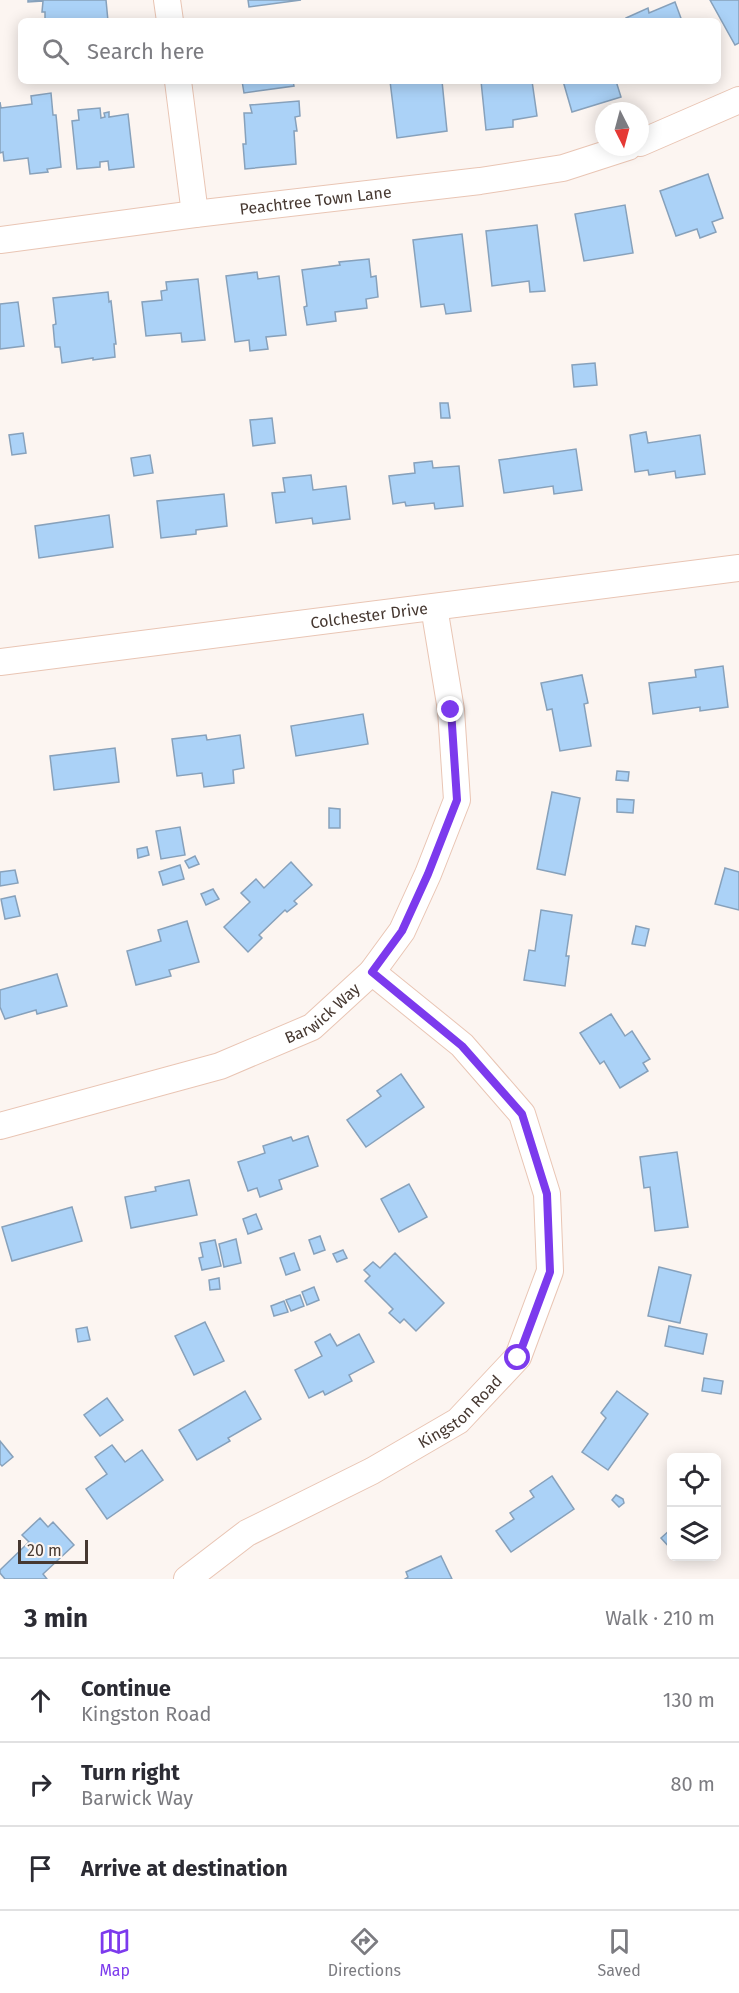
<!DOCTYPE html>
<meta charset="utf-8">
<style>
:root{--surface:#fff;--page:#f2f2f3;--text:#2b2b33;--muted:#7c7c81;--line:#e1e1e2;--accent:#7c3aed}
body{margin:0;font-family:"Fira Sans",sans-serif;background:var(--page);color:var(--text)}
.controls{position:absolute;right:18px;bottom:18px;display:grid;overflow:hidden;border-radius:9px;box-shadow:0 3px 15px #0003}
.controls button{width:54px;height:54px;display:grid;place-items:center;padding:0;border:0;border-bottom:2px solid var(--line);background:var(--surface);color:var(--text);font:30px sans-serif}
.compass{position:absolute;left:595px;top:102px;width:54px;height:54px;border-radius:50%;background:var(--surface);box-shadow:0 3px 15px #0003;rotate:174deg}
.scale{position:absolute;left:18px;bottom:15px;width:70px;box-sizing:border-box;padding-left:6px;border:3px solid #463831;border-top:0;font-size:16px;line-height:21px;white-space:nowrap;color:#463831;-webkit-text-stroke:4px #fcf5f1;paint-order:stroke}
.stop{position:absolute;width:18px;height:18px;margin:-14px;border:4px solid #7c3aed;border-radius:50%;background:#fff}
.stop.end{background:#7c3aed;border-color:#fff;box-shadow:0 2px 6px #0008}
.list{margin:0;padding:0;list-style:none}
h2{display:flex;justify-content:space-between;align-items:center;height:78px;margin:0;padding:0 24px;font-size:26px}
h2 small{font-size:20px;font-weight:400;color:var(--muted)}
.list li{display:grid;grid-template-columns:39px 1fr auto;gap:18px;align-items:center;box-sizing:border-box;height:84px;padding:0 24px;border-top:2px solid var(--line)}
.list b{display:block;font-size:22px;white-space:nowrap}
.list p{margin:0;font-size:20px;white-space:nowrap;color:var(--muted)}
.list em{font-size:20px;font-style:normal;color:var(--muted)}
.icon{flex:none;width:33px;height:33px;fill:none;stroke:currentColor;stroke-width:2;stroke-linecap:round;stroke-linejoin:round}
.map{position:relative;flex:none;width:739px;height:1579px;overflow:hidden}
.search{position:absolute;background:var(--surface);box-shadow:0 3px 15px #0003;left:18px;right:18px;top:18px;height:66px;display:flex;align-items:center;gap:15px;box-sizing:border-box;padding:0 21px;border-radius:9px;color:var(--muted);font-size:22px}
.sheet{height:330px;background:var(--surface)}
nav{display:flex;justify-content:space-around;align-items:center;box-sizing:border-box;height:84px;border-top:2px solid var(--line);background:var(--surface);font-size:16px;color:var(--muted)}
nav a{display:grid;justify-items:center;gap:3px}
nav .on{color:var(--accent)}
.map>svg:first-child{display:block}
.building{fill:#abd2f7;stroke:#87a1bb;stroke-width:1.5}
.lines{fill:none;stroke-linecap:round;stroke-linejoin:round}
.street-casing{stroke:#e9c5b4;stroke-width:28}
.street{stroke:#fff;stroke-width:26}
.route{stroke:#7c3aed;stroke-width:8}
.labels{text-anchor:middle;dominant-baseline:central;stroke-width:5;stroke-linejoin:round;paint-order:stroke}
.street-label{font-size:16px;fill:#463831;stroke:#fcf5f1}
</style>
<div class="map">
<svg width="739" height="1579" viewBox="0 0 739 1579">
<rect width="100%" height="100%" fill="#fcf5f1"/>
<g class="building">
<path d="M28 0H106L108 21H45V12H42L43 1 28 2Z"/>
<path d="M248 0H301L249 7Z"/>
<path d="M710 0H739V43L735 45Z"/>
<path d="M675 2 682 21H627L626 18 648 8 649 13Z"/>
<path d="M242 81H293L294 86 244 93Z"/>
<path d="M390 81H442L447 131 397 138Z"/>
<path d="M481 81H532L537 116 513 120V127L486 130Z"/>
<path d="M563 81H616L621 97 572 112Z"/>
<path d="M51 93 53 115H56L61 167 47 169 48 172 30 174 28 158 4 161 3 152 0 153V102L1 108 32 104 31 96Z"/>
<path d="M299 101 300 116 295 117 297 131H294L296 164 245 169 243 144H246L244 113H252L250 105Z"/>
<path d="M100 108 101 118 105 117 104 113 109 112V117L128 114 134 167 109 170 108 161 100 162V167L77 169 72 121 79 120 78 110Z"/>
<path d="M708 174 723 218 712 222 716 232 700 238 697 229 676 236 660 191Z"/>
<path d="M625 205 633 253 584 261 575 214Z"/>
<path d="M537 225 545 291 530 292 529 281 492 286 486 231Z"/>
<path d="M462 234 471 311 446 314 444 304 421 307 413 240Z"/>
<path d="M369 259 371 277 376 276 378 297 366 299 367 308 335 312 336 321 307 325 304 307 307 306 302 270 340 265 339 262Z"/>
<path d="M257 272 258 279 279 276 286 335 266 337 268 349 250 351 249 340 235 342 226 276Z"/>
<path d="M198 279 205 340 182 342 181 333 146 336 142 302 162 300 161 291 167 290 166 282Z"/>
<path d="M108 292 109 302 111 301 116 344H114L115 357 93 360V358L62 363 60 347H55L53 325 56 324 53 298Z"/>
<path d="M18 302 24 346 0 349V304Z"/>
<path d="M595 363 597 385 574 387 572 365Z"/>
<path d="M440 403H448L450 418H441Z"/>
<path d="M272 418 275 443 253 446 250 420Z"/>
<path d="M646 432 648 443 700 435 705 474 676 478 675 471 649 475 648 470 635 472 630 435Z"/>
<path d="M23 433 26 453 12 455 9 435Z"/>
<path d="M576 449 582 490 554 494 553 486 504 493 499 460Z"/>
<path d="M150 455 153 473 134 476 131 458Z"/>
<path d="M432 461 433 468 459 466 463 506 435 509 434 503 406 506 405 502 393 504 389 476 415 473 414 463Z"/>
<path d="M311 475 313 490 346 486 350 519 313 524 312 518 276 523 272 493 285 492 283 478Z"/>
<path d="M224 494 227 526 196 530V534L161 538 157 501Z"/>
<path d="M109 515 113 547 39 558 35 526Z"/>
<path d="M723 666 728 707 700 711V707L653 714 649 683 696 677 695 670Z"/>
<path d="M582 675 588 703 584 704 591 746 560 751 552 709 547 710 541 683Z"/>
<path d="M363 714 368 744 296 756 291 726Z"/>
<path d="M206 735 207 740 240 735 244 768 233 770 234 783 204 787 202 773 177 776 172 739Z"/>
<path d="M115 748 119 782 54 790 50 756Z"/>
<path d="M617 771 629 772 628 781 616 780Z"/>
<path d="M552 792 580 798 565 875 537 869Z"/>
<path d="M617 799 634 800 633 813 617 812Z"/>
<path d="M329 808 340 809V828H329Z"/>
<path d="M180 827 185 855 161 859 156 831Z"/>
<path d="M147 847 149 855 138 858 137 849Z"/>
<path d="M195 856 199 864 189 868 185 861Z"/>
<path d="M291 862 312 885 294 901 297 904 287 912 285 910 259 935 262 938 248 952 224 927 250 902 241 893 256 879 264 888Z"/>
<path d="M180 865 184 879 163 885 159 872Z"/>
<path d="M725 868 739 872V910L715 904Z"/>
<path d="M15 870 18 883 0 886V872Z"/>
<path d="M213 889 219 899 206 905 201 894Z"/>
<path d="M15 896 20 916 5 919 1 899Z"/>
<path d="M541 910 572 915 566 956H569L565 986 524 980 529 950 535 951Z"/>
<path d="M187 921 199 962 169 970 171 976 136 985 127 951 161 941 158 930Z"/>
<path d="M636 926 649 929 645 946 632 944Z"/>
<path d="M57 974 67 1006 37 1014 36 1010 5 1019 0 1007V990Z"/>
<path d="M611 1014 625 1036 632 1031 650 1059 643 1063 648 1071 620 1088 604 1061 600 1064 580 1033Z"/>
<path d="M401 1074 424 1107 366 1147 347 1120 381 1096 377 1091Z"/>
<path d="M308 1136 318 1166 279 1180 282 1189 260 1197 257 1188 248 1191 238 1162 265 1153 263 1146 291 1137 293 1141Z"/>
<path d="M677 1152 688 1227 655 1231 650 1187 644 1188 640 1157Z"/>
<path d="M189 1180 197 1215 131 1228 125 1197 156 1191 155 1187Z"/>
<path d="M409 1184 427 1217 399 1232 381 1199Z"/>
<path d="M72 1207 82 1241 12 1261 2 1227Z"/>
<path d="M256 1214 262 1229 248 1234 243 1219Z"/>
<path d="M320 1236 325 1250 314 1254 309 1240Z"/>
<path d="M236 1239 241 1263 224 1267 219 1244Z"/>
<path d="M215 1240 221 1266 202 1270 199 1258 203 1257 200 1243Z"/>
<path d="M343 1250 347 1258 337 1262 333 1254Z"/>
<path d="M294 1253 300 1270 286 1275 280 1258Z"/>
<path d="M395 1253 444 1303 416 1331 404 1319 400 1323 389 1313 393 1309 365 1281 370 1276 364 1270 373 1262 380 1268Z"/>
<path d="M659 1267 691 1275 680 1323 648 1316Z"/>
<path d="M219 1278 220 1289 210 1290 209 1280Z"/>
<path d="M314 1287 319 1300 307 1305 302 1292Z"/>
<path d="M300 1295 304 1306 291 1311 286 1300Z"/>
<path d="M284 1301 288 1312 274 1316 271 1306Z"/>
<path d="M205 1322 224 1361 194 1375 175 1336Z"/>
<path d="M669 1326 707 1334 703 1354 665 1346Z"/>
<path d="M87 1327 90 1340 78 1342 76 1329Z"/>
<path d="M330 1334 337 1346 359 1334 374 1362 349 1375 352 1381 325 1395 323 1391 309 1398 295 1370 322 1356 315 1342Z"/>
<path d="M704 1378 723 1381 721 1394 702 1391Z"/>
<path d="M245 1391 261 1419 228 1438 230 1441 197 1460 179 1430Z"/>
<path d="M617 1391 648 1414 608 1470 582 1452 606 1418 601 1413Z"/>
<path d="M107 1398 123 1420 100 1436 84 1415Z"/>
<path d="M0 1441 13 1457 2 1466 0 1464Z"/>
<path d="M112 1445 125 1462 142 1450 163 1480 107 1519 86 1489 107 1474 95 1457Z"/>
<path d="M552 1476 574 1509 511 1552 496 1531 514 1519 510 1513 534 1497 530 1491Z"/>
<path d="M616 1495 623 1499 624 1503 619 1507 612 1500Z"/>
<path d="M40 1518 48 1527 53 1522 74 1545 43 1574 47 1579H5L0 1573V1570L29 1542 22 1535Z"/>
<path d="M670 1530 672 1546 670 1548 661 1538Z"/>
<path d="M441 1556 452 1579H405L408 1577 406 1572Z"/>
</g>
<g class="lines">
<defs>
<g id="street">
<path d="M167 0 170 21"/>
<path d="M178 81 195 214"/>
<path d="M640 143 739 100"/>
<path id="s1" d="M0 240 195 214 480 181 563 168 628 147"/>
<path id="s2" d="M0 662 739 568"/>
<path id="s3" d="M0 1126 220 1066 312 1027 372 972 402 931 428 874 457 800 451 710 434 607"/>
<path id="s4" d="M187 1579 247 1533 372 1471 458 1421 518 1357 550 1271 547 1194 522 1114 462 1045 372 972"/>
</g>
</defs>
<use href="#street" class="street-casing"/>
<use href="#street" class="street"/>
</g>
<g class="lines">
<path class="route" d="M451 710 457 800 428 874 402 931 372 972 462 1046 522 1114 547 1194 550 1272 518 1358"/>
</g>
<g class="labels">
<g class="street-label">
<text stroke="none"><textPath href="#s1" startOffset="318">Peachtree Town Lane</textPath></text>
<text stroke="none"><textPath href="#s2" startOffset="372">Colchester Drive</textPath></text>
<text stroke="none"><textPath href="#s3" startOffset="344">Barwick Way</textPath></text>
<text stroke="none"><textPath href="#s4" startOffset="322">Kingston Road</textPath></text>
</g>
</g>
</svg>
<div class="controls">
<button><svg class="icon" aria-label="locate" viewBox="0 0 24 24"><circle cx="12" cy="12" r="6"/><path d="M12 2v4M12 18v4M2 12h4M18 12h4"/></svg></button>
<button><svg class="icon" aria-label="layers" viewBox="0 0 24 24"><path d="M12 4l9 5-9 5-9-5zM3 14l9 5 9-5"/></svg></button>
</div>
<svg class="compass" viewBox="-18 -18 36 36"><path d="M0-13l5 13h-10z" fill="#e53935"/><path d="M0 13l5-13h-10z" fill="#7c7c81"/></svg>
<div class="scale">20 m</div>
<div class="stop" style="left:518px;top:1358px"></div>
<div class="stop end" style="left:451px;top:710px"></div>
<div class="search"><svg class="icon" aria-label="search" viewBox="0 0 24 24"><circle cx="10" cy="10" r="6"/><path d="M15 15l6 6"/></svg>Search here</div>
</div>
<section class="sheet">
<h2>3 min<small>Walk · 210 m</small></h2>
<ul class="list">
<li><svg class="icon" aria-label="ahead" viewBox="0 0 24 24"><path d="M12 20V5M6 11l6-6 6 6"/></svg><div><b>Continue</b><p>Kingston Road</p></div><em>130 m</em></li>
<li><svg class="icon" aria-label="right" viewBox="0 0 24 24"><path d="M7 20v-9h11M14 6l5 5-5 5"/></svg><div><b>Turn right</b><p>Barwick Way</p></div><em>80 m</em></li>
<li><svg class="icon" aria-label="arrive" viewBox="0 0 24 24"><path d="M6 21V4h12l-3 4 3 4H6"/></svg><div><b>Arrive at destination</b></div></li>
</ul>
</section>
<nav>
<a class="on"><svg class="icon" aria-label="map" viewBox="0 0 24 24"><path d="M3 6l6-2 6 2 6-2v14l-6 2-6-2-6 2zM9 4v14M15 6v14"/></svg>Map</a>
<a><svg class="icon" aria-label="directions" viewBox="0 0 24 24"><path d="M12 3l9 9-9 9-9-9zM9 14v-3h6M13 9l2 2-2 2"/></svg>Directions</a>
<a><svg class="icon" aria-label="saved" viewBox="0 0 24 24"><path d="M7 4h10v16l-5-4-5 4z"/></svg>Saved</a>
</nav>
